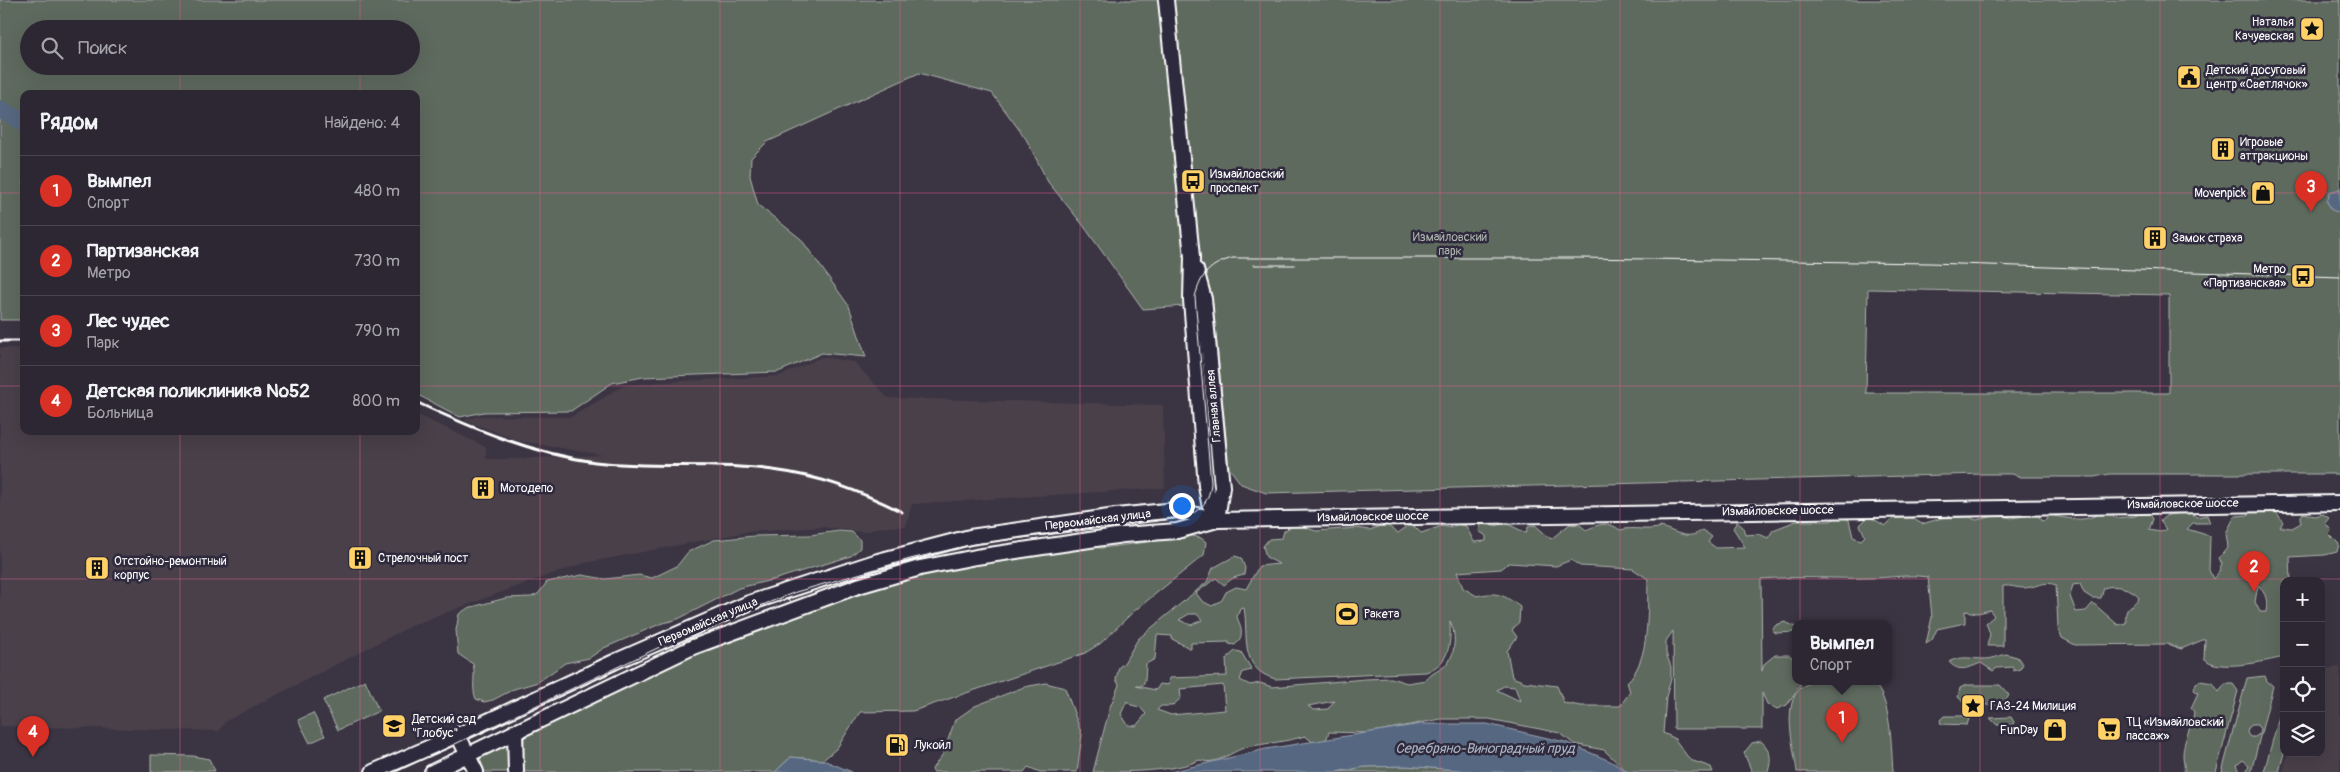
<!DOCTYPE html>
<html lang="ru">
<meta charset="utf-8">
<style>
:root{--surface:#2c2732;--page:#38333e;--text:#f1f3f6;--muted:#a6a5ac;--line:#48444d;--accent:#d93025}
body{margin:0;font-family:Pangolin,sans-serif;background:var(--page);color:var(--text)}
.controls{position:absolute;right:15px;bottom:15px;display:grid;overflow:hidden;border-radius:10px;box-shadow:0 5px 20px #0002}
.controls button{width:45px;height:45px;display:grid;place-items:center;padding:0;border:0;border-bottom:1px solid var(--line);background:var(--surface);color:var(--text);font:25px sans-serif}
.you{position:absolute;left:1181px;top:505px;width:18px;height:18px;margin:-12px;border:4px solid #fff;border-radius:50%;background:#1a73e8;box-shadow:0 0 0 8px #1a73e833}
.badge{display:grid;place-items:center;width:32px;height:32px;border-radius:50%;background:var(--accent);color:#fff;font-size:16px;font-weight:700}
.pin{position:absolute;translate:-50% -41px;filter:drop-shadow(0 1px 2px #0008)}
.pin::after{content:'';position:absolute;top:26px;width:18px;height:15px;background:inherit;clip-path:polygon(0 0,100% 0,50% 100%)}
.popup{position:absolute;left:1792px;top:620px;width:100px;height:65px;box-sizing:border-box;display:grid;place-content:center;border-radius:10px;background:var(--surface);filter:drop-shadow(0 1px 4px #0005);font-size:16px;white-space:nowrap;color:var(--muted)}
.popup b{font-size:19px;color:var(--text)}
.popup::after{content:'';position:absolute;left:50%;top:100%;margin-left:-10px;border:10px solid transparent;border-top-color:var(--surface)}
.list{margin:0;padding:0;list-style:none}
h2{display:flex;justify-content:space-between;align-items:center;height:65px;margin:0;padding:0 20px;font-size:21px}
h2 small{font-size:16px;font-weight:400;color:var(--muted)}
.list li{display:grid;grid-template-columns:32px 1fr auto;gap:15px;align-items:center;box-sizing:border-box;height:70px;padding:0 20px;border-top:1px solid var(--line)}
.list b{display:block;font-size:19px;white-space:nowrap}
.list p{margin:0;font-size:16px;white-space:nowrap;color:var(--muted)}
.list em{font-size:16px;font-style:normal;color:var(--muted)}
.icon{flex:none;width:28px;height:28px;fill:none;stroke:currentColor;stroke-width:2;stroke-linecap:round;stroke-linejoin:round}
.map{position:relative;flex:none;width:2340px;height:772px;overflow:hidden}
.search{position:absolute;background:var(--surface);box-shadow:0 5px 20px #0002;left:20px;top:20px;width:400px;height:55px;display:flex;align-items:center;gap:12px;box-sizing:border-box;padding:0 18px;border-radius:28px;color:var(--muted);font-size:19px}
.panel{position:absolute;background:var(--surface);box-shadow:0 5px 20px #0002;left:20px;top:90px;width:400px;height:345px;border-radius:10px}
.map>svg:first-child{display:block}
.built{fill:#4a414a}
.green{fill:#5e6a5e;stroke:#aeb4ae;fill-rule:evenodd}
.water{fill:#566781;stroke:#9aa4b3}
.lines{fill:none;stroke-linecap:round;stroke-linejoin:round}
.river{stroke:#566781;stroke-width:18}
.secondary-casing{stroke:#fff;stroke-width:18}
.secondary{stroke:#2f2a3d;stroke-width:14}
.tram{stroke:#fff;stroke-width:1}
.rail{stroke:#fff;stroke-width:3}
.grid{fill:none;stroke:#d45d8c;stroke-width:1;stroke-opacity:0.55}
.labels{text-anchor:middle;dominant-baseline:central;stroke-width:5;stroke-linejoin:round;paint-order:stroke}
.poi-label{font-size:12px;fill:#fff;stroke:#2f2a3d;text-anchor:start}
.park-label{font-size:12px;fill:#aeb4ae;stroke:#2f2a3d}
.street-label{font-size:12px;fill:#fff;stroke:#2f2a3d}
.water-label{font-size:14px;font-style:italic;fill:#aab3c0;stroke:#2f2a3d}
</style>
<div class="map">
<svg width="2340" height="772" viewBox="0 0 2340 772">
<rect width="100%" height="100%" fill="#3b3443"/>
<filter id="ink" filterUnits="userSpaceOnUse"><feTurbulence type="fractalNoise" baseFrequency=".02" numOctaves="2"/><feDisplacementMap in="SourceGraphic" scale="10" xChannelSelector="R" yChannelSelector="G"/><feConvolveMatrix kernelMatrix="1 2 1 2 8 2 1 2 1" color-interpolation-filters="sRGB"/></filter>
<g filter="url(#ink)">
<g class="built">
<path d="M0 348H24V431H416V414L486 447V459H513L603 455 519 441 464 420 478 416 571 417 623 386 663 382 780 376 822 357 854 362 888 398 1163 405 1165 488 912 504 906 526 874 528 870 531 863 532 822 527 747 532 585 563 529 582 413 625 226 721 219 731 0 726Z"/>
<path d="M2340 667V772H2283L2288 753H2321V669Z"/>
</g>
<g class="green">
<path d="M0 0H2340V474H2110L2094 477H2021L2012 474H1983L1266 493 1241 484 1229 468 1213 304 1143 309 1083 225 1048 182 1026 139 992 93 919 73 767 142 751 158 750 176 758 205 801 239 849 306 866 357 822 353 778 372 643 377 612 383 571 411 484 412 460 417 416 394V94H24V320H0ZM29 29H411V66H29ZM1868 289 2169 295V393H1866Z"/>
<path d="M2266 509 2277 513 2283 522 2280 527 2292 528 2301 523 2300 518 2303 513 2315 516 2323 514 2329 518 2325 523 2331 530 2329 534 2339 544 2337 552 2325 555 2290 557 2291 581H2284V657C2267 661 2215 673 2204 658L2205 639 2181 649 2167 644 2075 645 2062 638 2058 627 2056 585C2043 580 2036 588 2023 588 2016 588 2011 585 2003 586V646H1987L1990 634 1986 623 1994 616 1990 610 1978 613 1965 611V623L1937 629 1932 640 1926 644 1932 617 1928 577C1905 574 1891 578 1870 578 1833 579 1798 576 1761 579L1762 671 1764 664 1775 655H1789L1795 660 1796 682H1802L1787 705 1777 709 1767 704 1762 693V729H1674L1673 631 1666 641V653L1671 667V679L1666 697 1663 733 1674 738 1690 760 1711 767 1713 772H1627L1604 750 1574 744 1560 733 1489 719H1441L1368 733 1329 732 1326 740 1313 742 1305 736C1286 742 1266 743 1247 747 1229 752 1219 766 1199 760 1176 772 1123 772 1093 772L1110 707 1119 685 1116 679 1119 667 1124 663 1138 639 1207 582 1213 568 1235 556 1241 558 1245 568 1244 575 1233 578 1224 585 1216 578 1196 593 1202 601 1212 606 1222 600 1226 592 1236 587 1246 589 1259 566 1279 564 1266 557 1263 546 1269 539 1282 538 1284 531 1296 524 1316 531 1357 528 1369 530 1382 526H1388L1398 533 1408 526 1415 527 1421 533 1442 526 1452 528 1456 524 1466 526 1474 542 1486 541V536L1479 531 1481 524 1495 526 1506 523 1526 533 1528 527 1535 525 1551 539 1570 524 1580 525 1586 530C1599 524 1608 521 1620 530 1634 526 1648 532 1661 527 1677 532 1688 541 1703 530L1712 537 1708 542 1716 548 1745 547 1733 528 1737 522 1743 527 1745 535 1759 534 1768 538 1773 530 1796 521H1830L1840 516 1849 520 1853 537 1861 540 1865 536 1860 525 1867 518 1874 519 1885 526 1894 518H1912L1922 524 1942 518 1970 517 1976 520 1999 515 2011 518 2038 514 2041 521 2046 520 2048 515C2061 517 2077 521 2089 518 2097 515 2101 513 2109 512L2116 518 2136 516 2139 510 2150 514 2153 519 2149 530 2160 532 2166 529 2160 521 2167 515C2179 515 2185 508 2197 517L2207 515 2210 523H2193L2187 529 2210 536 2209 570 2213 579 2219 572 2222 564 2219 558 2228 547 2226 533 2235 516 2248 515 2253 510ZM1571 560 1580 566 1633 569 1648 579C1647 609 1651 660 1627 682L1630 692 1620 706H1581L1564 703 1557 686 1525 682 1512 677 1507 651 1517 637 1512 630 1519 622 1520 607C1505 595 1496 591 1477 596L1463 588 1457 572 1501 569 1509 563 1556 566ZM2080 584 2084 593 2092 598H2101L2104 588C2113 584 2133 588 2139 597 2132 610 2124 603 2126 623L2118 625 2093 603 2086 611 2076 612 2070 596 2073 585ZM2258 585C2266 594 2268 600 2266 612H2260L2255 602ZM1244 608C1249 636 1238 668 1275 679L1426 672C1450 663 1451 644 1450 621 1456 632 1456 652 1448 663 1442 670 1432 672 1426 680L1407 683 1391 678 1365 679 1272 687 1260 683 1250 685 1240 680 1243 672 1252 670 1241 652 1235 651 1226 659 1227 676 1169 678 1168 685 1160 684 1156 690 1136 686H1142L1145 681 1146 664 1155 659 1157 635 1172 636V639L1191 649V643L1229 642V644L1235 645C1245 636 1241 628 1237 617L1240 609ZM1189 614H1197L1202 620 1191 625 1179 620ZM1223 685 1225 710 1171 715 1157 710 1161 706H1172L1181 698 1180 689ZM1504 686 1515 687 1520 701 1497 690ZM1127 701 1131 705 1140 707 1146 714 1136 726 1128 725 1121 714ZM1334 701 1328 709 1314 710 1308 706Z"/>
<path d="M839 531 852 532 860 540V548L851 556 776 579 739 588 678 619 660 624 604 648 589 658 565 663 538 682 514 689 493 700 484 702 476 699C471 688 476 675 473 664L458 654 456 630 459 614 468 608 506 598 531 597 538 594 547 582 582 575 605 579 639 575 652 578 677 566 688 552 714 540 754 536 810 535Z"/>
<path d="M1193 536 1201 538 1206 542 1204 555 1133 612 1101 643 1085 653 913 711 860 712 837 748 823 760 791 757 775 772H523L524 734 698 652 905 577 1008 555 1081 546 1102 548Z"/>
<path d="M1785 622 1796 627V632L1776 633 1772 630 1776 625Z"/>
<path d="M2006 654 2017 657 2023 664 2020 669 2013 671V667L1997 668 1993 671 1981 663C1968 668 1959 673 1949 662 1962 655 1971 659 1985 659 1992 659 1999 656 2006 654Z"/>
<path d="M2265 676 2267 681 2273 686 2251 772H2246L2249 765 2243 760 2237 765 2240 772H2222L2247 678ZM2252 725H2257L2260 729 2259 734 2255 737H2250L2247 733 2248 728Z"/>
<path d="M365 680 379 711 338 730 323 700Z"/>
<path d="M2200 681 2213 683 2219 692 2225 684H2233L2238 691 2216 772H2184C2185 766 2183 761 2183 755 2183 740 2192 727 2194 712L2191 708 2198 693 2194 690 2196 683Z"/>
<path d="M1814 682H1872C1892 697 1891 748 1893 772H1797C1794 745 1776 690 1814 682Z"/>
<path d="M1046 683 1065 688 1082 735 1077 772H1040L1028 767 1024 772H933L932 769 943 754 955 720 975 706 1024 687Z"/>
<path d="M1966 685H2000L2009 695 2005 702 1999 705H1967L1958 697 1960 688Z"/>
<path d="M2284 699V753L2279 772H2264Z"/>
<path d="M313 713 325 736 310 743 298 720Z"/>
<path d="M1944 716H1963L1969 719 1967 725 1941 724 1940 720Z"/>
<path d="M2011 717 2014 722 2012 726 1997 725 1990 718Z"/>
<path d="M1761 741C1771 751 1772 758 1768 772H1752L1744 753 1752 743Z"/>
<path d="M505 743 509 745 511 772H484L480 758 481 753Z"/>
<path d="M151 755 193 756 209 759 215 771 151 772Z"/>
<path d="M1405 766 1483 772H1335L1365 767Z"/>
</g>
<g class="water">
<path d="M2340 189V212L2339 213 2330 209 2327 201 2330 192Z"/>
<path d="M1421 724H1487L1565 742 1610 761 1628 772H1483L1405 766 1365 767 1335 772H1170L1266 749Z"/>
<path d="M791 757 823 760 852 772H775Z"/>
</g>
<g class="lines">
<path class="river" d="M0 109 24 123"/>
<defs>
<g id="secondary">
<path d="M1166 0 1192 257 1191 300 1206 486 1209 503 1217 520"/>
<path d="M1196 270 1204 299 1222 487 1217 520"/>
<path d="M515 731 516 772"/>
<path d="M458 735 476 772"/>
<path d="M373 772 458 735 614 662 749 603 878 561 970 537 1116 516 1176 510 1214 519"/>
<path d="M432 772 693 647 858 586 920 568 976 557 1123 535 1177 531 1217 520 2340 503"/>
</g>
</defs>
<use href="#secondary" class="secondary-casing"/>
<use href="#secondary" class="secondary"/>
<g class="tram">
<path d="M1253 265H1295"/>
<path d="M396 772 685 635 796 592 910 559 974 544 1174 519C1196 515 1209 506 1211 483L1195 297C1201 274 1210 264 1233 258H1578L1930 263 2340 277"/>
</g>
<g class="rail">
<path d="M0 341H24"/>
<path d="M416 402C474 429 531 453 595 462 654 469 714 462 773 470 820 476 860 491 902 512"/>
</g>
</g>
</g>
<path class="grid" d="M180 0V29M360 0V29M540 0V772M720 0V772M900 0V772M1080 0V772M1260 0V772M1440 0V772M1620 0V772M1800 0V772M1980 0V772M2160 0V772M180 66V94M360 66V94M0 193H24M416 193H2340M0 386H24M416 386H2340M180 431V772M360 431V772M0 579H2340"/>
<defs>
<symbol id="sight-square" viewBox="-11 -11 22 22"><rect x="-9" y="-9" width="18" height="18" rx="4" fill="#ffd166" stroke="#2f2a3d"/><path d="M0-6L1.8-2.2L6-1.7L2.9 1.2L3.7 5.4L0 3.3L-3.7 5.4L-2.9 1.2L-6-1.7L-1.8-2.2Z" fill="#111"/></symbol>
<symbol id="civic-square" viewBox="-11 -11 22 22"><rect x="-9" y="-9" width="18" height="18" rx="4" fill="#ffd166" stroke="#2f2a3d"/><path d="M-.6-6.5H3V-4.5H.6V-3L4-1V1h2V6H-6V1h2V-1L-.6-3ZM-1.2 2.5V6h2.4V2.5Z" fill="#111"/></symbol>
<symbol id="building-square" viewBox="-11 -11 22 22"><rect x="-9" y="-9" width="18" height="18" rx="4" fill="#ffd166" stroke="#2f2a3d"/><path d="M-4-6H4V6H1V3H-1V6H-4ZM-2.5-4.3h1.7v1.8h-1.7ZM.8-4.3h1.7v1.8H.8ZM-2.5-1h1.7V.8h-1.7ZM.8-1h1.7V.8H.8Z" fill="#111"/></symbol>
<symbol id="bus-square" viewBox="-11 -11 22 22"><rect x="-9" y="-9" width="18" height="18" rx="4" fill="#ffd166" stroke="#2f2a3d"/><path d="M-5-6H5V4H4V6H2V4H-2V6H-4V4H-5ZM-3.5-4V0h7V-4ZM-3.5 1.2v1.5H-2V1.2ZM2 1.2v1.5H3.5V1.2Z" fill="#111"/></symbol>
<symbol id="shop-square" viewBox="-11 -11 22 22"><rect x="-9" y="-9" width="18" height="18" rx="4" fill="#ffd166" stroke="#2f2a3d"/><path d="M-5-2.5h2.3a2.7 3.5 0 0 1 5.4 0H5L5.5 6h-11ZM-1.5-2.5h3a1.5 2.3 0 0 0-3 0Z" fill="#111"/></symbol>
<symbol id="stadium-square" viewBox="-11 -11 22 22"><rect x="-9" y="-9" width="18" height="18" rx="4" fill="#ffd166" stroke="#2f2a3d"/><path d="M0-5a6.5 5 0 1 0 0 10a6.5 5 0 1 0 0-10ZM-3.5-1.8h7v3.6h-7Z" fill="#111"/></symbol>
<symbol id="school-square" viewBox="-11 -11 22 22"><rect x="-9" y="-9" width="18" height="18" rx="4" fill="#ffd166" stroke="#2f2a3d"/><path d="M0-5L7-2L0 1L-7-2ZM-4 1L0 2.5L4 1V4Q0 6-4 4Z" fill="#111"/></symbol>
<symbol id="supermarket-square" viewBox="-11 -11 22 22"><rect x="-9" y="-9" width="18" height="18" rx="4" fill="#ffd166" stroke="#2f2a3d"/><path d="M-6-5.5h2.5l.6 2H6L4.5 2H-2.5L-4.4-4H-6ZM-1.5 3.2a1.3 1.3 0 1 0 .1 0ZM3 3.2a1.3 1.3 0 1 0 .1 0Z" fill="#111"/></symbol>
<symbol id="fuel-square" viewBox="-11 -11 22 22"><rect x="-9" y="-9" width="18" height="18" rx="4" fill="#ffd166" stroke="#2f2a3d"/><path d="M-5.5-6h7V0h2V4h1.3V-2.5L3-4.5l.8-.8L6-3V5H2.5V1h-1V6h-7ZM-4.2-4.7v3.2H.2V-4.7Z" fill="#111"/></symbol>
</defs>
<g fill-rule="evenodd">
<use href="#sight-square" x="2298" y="15" width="28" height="28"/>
<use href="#civic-square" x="2175" y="63" width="28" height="28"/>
<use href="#building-square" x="2209" y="135" width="28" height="28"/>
<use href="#bus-square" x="1179" y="167" width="28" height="28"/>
<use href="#shop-square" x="2249" y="179" width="28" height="28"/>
<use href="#building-square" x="2141" y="224" width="28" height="28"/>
<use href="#bus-square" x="2289" y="262" width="28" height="28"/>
<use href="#building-square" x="469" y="474" width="28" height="28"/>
<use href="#building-square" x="346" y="544" width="28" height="28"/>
<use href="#building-square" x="83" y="554" width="28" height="28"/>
<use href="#stadium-square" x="1333" y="600" width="28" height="28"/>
<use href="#sight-square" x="1959" y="692" width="28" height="28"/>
<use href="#school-square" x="380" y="712" width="28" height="28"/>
<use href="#supermarket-square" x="2095" y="715" width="28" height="28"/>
<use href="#shop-square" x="2041" y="716" width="28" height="28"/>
<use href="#fuel-square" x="883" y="731" width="28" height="28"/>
</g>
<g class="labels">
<g class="poi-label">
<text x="2294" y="22" text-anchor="end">Наталья<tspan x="2294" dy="14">Качуевская</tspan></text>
<text x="2206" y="70">Детский досуговый<tspan x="2206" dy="14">центр «Светлячок»</tspan></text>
<text x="2240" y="142">Игровые<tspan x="2240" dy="14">аттракционы</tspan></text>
<text x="1210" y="174">Измайловский<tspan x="1210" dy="14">проспект</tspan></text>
<text x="2246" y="193" text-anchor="end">Movenpick</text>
<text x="2172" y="238">Замок страха</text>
<text x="2286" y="269" text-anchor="end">Метро<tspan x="2286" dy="14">«Партизанская»</tspan></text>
<text x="500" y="488">Мотодепо</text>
<text x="378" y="558">Стрелочный пост</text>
<text x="114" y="561">Отстойно-ремонтный<tspan x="114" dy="14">корпус</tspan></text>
<text x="1364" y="614">Ракета</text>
<text x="1990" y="706">ГАЗ-24 Милиция</text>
<text x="412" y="719">Детский сад<tspan x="412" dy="14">"Глобус"</tspan></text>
<text x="2126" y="722">ТЦ «Измайловский<tspan x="2126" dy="14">пассаж»</tspan></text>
<text x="2038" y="730" text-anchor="end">FunDay</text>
<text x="914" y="745">Лукойл</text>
</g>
<g class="park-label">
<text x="1450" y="237">Измайловский<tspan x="1450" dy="14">парк</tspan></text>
</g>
<g class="street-label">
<text transform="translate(1214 406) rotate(-95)">Главная аллея</text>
<text transform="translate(2183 504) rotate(-1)">Измайловское шоссе</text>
<text transform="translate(1778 511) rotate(-1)">Измайловское шоссе</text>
<text transform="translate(1373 517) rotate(-1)">Измайловское шоссе</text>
<text transform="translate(1098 520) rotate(-7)">Первомайская улица</text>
<text transform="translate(708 622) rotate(-23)">Первомайская улица</text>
</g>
<g class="water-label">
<text x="1485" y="748">Серебряно-Виноградный пруд</text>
</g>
</g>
</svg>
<div class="controls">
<button>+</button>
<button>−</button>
<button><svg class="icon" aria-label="locate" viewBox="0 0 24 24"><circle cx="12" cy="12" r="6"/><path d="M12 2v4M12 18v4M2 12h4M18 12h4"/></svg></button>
<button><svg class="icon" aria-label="layers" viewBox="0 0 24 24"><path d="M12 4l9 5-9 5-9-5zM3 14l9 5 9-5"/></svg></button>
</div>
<div class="you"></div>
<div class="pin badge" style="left:1842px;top:743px">1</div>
<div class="popup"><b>Вымпел</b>Спорт</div>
<div class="pin badge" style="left:2254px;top:592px">2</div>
<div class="pin badge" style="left:2311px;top:212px">3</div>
<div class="pin badge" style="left:33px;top:757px">4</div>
<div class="search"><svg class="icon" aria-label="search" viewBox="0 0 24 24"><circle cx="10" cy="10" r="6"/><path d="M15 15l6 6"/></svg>Поиск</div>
<section class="panel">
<h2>Рядом<small>Найдено: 4</small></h2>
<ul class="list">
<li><span class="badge">1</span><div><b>Вымпел</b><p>Спорт</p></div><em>480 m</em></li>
<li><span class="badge">2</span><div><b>Партизанская</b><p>Метро</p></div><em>730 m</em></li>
<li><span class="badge">3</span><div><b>Лес чудес</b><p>Парк</p></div><em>790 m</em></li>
<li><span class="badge">4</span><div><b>Детская поликлиника №52</b><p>Больница</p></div><em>800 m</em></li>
</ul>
</section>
</div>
